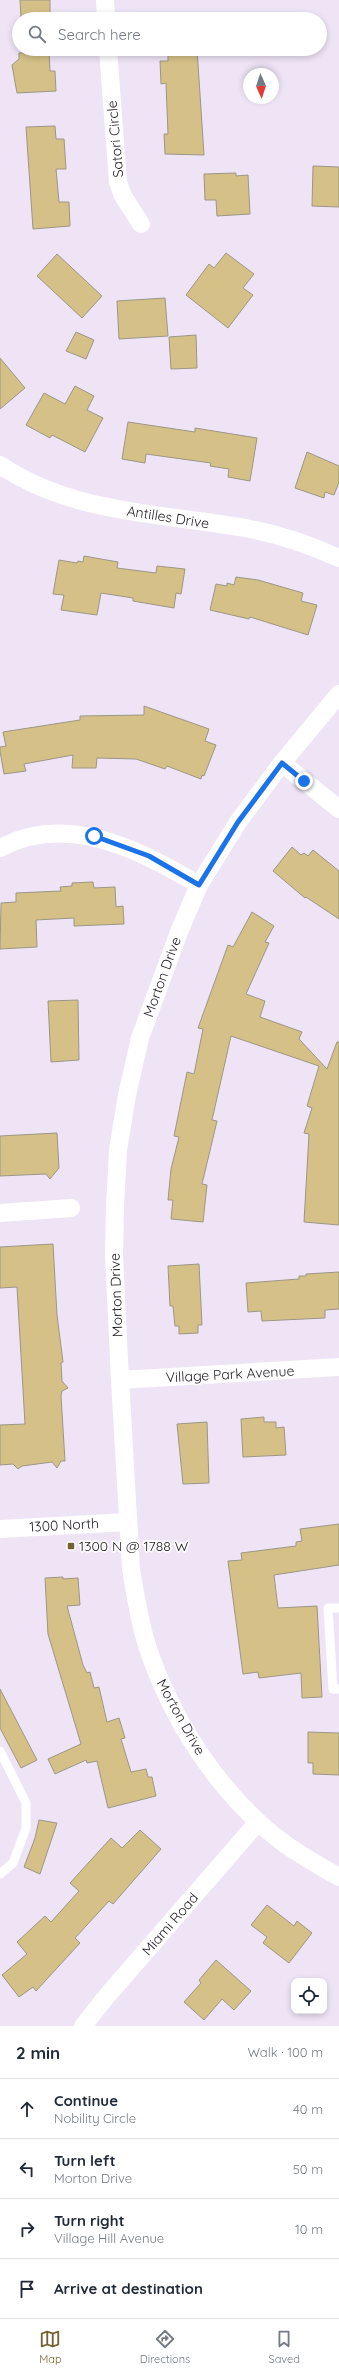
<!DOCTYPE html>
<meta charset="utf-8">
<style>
:root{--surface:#fff;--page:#f6f6f7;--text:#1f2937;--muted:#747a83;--line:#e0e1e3;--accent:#736230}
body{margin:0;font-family:Quicksand,sans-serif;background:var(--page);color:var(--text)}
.controls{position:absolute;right:12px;bottom:12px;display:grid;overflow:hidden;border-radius:8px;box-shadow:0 2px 6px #0003}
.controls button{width:36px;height:36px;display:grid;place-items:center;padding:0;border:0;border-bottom:1px solid var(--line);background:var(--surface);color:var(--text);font:20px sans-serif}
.compass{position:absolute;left:243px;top:68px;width:36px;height:36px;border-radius:50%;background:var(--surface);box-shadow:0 2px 6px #0003;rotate:177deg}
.stop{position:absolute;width:12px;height:12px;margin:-9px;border:3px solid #1a73e8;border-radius:50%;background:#fff}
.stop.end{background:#1a73e8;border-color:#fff;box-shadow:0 1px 4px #0008}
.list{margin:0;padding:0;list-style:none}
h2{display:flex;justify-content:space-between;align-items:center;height:52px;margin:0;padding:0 16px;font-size:17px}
h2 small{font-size:13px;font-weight:400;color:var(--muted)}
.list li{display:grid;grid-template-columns:26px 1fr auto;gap:12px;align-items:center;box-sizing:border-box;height:60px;padding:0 16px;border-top:1px solid var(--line)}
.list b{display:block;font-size:15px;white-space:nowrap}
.list p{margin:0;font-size:13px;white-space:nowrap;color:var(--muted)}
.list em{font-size:13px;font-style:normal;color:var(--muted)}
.icon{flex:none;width:22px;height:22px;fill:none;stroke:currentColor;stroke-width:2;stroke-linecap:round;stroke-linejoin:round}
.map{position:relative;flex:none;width:339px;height:2026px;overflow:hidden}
.search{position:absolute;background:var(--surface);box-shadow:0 2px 6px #0003;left:12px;right:12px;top:12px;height:44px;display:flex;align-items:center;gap:10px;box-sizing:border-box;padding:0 14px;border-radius:22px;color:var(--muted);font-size:15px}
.sheet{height:292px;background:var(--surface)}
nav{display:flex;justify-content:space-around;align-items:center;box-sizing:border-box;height:56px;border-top:1px solid var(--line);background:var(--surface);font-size:11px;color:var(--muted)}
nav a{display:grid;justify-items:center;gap:2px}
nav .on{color:var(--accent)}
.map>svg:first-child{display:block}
.building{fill:#d5c188;stroke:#9c9686}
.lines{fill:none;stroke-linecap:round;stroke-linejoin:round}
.lane{stroke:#fff;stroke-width:9}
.street{stroke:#fff;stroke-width:18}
.route{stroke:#1a73e8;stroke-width:5}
.poi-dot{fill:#736230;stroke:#fff;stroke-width:1.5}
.labels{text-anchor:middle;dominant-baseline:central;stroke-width:3.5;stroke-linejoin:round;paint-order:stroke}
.street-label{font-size:14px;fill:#201c22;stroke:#fff}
.poi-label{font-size:14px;fill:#201c22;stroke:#fff;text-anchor:start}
</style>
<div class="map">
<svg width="339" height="2026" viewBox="0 0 339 2026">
<rect width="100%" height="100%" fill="#eee4f6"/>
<g class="building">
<path d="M20 0H50V17L21 18Z"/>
<path d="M168 49H197L204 155 165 154 164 134H168L166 83 161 84 160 61H168Z"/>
<path d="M49 51 50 71H55L56 91 17 93 12 65 19 59V53Z"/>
<path d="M55 126 56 139H64L66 169H56L59 202H69L70 226 33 229 26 127Z"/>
<path d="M313 166 339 167V207L312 206Z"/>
<path d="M236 173V176L248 175 250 214 217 216 216 200H205L204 174Z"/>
<path d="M226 253 254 274 243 288 253 295 228 328 186 295 209 264 214 268Z"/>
<path d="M57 254 102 296 82 318 37 276Z"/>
<path d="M165 298 168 336 119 339 117 301Z"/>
<path d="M76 332 94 340 86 359 66 351Z"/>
<path d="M196 335 197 368 171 369 169 337Z"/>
<path d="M0 358 25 388 0 409Z"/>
<path d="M75 386 94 396 87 410 103 418 85 452 52 435 50 438 26 425 44 393 65 404Z"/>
<path d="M128 422 195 432V428L257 438 250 481 228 477 229 469 210 466 211 463 146 454 145 463 122 459Z"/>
<path d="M307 452 339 466V482L334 495 325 492 324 498 295 488Z"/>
<path d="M84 556 118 562 117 568 156 573 157 566 185 569 181 594 176 593 174 608 133 601V598L101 593 97 615 61 610 64 595 53 594 59 560 77 563 78 561 83 562Z"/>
<path d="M236 577 258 580 303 593 301 601 317 605 308 635 250 617 249 619 210 610 216 584 227 586V583L234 585Z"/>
<path d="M144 706 209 729 205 741 216 745 204 776 202 775 201 779 167 766 165 769 136 759 97 758 96 768H72L73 755 24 764 26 771 4 774 0 751V747L6 746 3 732 80 720V716L144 715Z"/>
<path d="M292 847 301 855 304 853 308 856 313 850 339 871V919L306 897 305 898 273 871Z"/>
<path d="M93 882 94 888 115 887 116 907 123 906 124 924 74 926V918L36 920 37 947 0 949 1 903 16 902V893L61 891 60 887 72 886V883Z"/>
<path d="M252 912 274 926 265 942 269 943 246 994 265 1001 260 1017 302 1032 299 1039 327 1069 337 1042H339V1225L304 1222 309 1134 304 1133 312 1108 307 1106 319 1066 231 1036 212 1120 217 1121 202 1184 207 1185 203 1222 171 1219 173 1200H168L171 1169 179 1137 174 1136 187 1072 194 1074 203 1029 198 1028 228 945 233 947Z"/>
<path d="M78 1000 79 1060 51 1062 48 1001Z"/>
<path d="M57 1133 59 1168 50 1179 46 1174 0 1176V1136Z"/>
<path d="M53 1244 57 1315 63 1362 61 1363 62 1381 68 1388 62 1391 61 1396 65 1461H61L57 1468 52 1462 22 1466 18 1469 13 1464 0 1465V1425L25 1424 17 1287 0 1288V1247Z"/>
<path d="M199 1264 202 1325H198V1333L179 1334V1326H175L173 1306H170L168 1266Z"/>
<path d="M339 1272V1309L325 1310V1318L262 1321 261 1311 248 1312 246 1283 299 1279V1276H306V1274Z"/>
<path d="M264 1417V1422H276V1428L284 1427 286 1455 243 1457 241 1419Z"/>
<path d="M207 1422 209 1483 183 1484 177 1424Z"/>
<path d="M339 1524V1565L274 1575 278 1608 317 1606 322 1697 302 1698 301 1673 259 1678 258 1672 243 1674 228 1561 242 1560 241 1553 296 1546V1542L302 1541 300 1529Z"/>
<path d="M63 1577V1579L78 1578 80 1605 67 1606 83 1665 87 1673 90 1672 94 1688 99 1687 107 1722 119 1718 125 1738 121 1739 131 1772 146 1769 148 1777H152L156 1796 108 1808 97 1761 87 1763 86 1760 55 1774 48 1759 81 1744 48 1634 45 1578Z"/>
<path d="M0 1689 37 1760 21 1768 0 1728Z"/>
<path d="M308 1732 339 1733V1775L313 1774V1763H308Z"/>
<path d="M39 1820 57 1823 40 1874 24 1867 35 1838Z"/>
<path d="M140 1830 161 1849 113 1904 109 1901 75 1938 80 1943 36 1991 33 1987 19 1997 2 1975 27 1954 17 1942 45 1916 51 1922 79 1891 70 1883 111 1838 122 1848Z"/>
<path d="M267 1905 294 1926 297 1921 312 1933 289 1963 263 1943 267 1937 251 1925Z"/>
<path d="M216 1960 251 1991 234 2010 222 1999 204 2020 184 2002 201 1983 199 1980Z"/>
</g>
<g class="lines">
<g class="lane">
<path d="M339 1608H328L333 1689H339"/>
<path d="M0 1751 26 1803V1828L13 1863 0 1874"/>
</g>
<g class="street">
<path d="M105 0 106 19"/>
<path d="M108 49 118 182 123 196 141 224"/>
<path d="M0 465C74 515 165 513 250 529 281 535 310 545 339 558"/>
<path d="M339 694 282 763 238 822 199 885 179 932 140 1038 127 1095 118 1150 115 1207 114 1255 120 1380 131 1569C136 1599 141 1631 152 1660 178 1730 224 1799 285 1844 302 1856 321 1867 339 1877"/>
<path d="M282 763 339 809"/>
<path d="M0 848C67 812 141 850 199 885"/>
<path d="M0 1213 71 1208"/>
<path d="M120 1380 339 1367"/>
<path d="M0 1529 128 1522"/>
<path d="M83 2026 106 1997 258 1822"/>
</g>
</g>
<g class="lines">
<path class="route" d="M94 836 149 856 199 885 238 822 282 763 304 781"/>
</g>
<rect class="poi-dot" x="67" y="1542" width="8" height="8" rx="2"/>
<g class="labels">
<g class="street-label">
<text transform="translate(115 139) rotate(-95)">Satori Circle</text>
<text transform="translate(168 517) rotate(9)">Antilles Drive</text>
<text transform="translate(162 977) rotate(-70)">Morton Drive</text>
<text transform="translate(116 1295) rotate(-92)">Morton Drive</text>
<text transform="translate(230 1374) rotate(-3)">Village Park Avenue</text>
<text transform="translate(64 1525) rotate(-3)">1300 North</text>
<text transform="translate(181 1717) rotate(61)">Morton Drive</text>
<text transform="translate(170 1924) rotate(-49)">Miami Road</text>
</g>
<g class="poi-label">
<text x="79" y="1546">1300 N @ 1788 W</text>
</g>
</g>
</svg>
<div class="controls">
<button><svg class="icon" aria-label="locate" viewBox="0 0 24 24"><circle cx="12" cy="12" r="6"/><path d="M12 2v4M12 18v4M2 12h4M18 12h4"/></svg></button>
</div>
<svg class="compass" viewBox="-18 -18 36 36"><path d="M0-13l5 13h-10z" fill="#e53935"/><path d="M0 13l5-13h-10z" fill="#747a83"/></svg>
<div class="stop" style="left:94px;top:836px"></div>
<div class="stop end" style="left:304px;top:781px"></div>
<div class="search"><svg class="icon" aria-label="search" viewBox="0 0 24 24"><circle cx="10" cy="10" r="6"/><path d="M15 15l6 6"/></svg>Search here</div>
</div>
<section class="sheet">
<h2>2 min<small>Walk · 100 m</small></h2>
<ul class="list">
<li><svg class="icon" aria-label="ahead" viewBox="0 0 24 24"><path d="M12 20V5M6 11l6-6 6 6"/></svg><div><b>Continue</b><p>Nobility Circle</p></div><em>40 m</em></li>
<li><svg class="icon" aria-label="left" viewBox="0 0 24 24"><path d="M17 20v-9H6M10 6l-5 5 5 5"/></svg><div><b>Turn left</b><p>Morton Drive</p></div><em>50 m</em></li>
<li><svg class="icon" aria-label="right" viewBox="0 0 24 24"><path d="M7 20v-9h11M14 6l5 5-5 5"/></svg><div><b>Turn right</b><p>Village Hill Avenue</p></div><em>10 m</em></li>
<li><svg class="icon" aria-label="arrive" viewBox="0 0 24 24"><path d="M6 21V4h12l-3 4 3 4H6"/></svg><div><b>Arrive at destination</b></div></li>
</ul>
</section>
<nav>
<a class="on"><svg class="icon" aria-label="map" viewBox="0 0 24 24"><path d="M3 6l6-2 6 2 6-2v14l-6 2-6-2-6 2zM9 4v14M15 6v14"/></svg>Map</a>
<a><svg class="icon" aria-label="directions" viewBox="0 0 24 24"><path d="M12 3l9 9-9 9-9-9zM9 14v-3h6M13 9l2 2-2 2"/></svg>Directions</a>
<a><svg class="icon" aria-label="saved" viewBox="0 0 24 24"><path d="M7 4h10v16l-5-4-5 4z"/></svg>Saved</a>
</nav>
